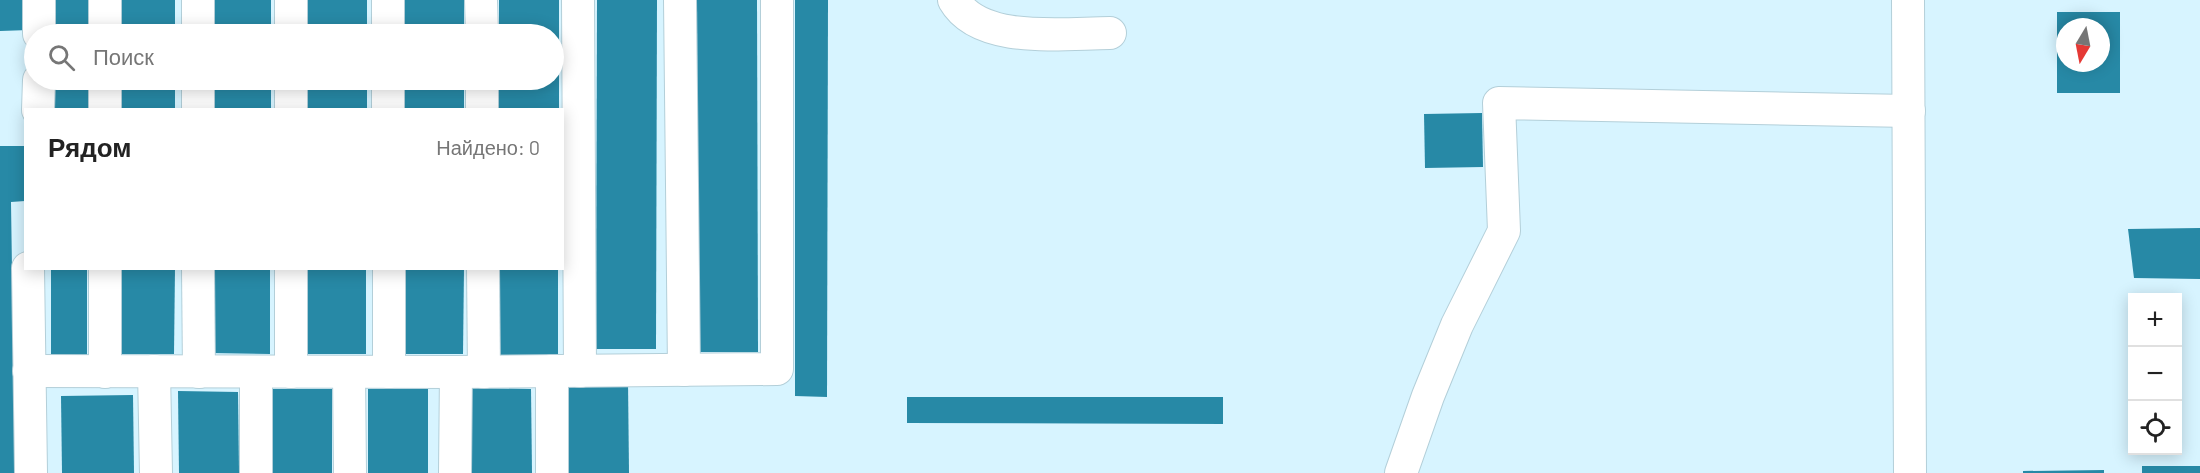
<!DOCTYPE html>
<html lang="ru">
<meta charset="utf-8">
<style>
:root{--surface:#fff;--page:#f2f2f2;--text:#222;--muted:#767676;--line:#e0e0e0}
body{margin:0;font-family:Barlow,sans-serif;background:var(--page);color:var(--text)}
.controls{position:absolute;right:18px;bottom:18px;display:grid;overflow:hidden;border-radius:0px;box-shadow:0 3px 15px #0003}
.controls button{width:54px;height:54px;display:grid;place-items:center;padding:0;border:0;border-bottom:2px solid var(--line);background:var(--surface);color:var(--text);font:30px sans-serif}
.compass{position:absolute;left:2056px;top:18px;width:54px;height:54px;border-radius:50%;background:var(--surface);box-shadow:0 3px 15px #0003;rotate:190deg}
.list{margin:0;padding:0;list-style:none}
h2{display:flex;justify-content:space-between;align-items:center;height:78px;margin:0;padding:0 24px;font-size:26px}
h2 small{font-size:20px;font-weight:400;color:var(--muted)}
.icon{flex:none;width:33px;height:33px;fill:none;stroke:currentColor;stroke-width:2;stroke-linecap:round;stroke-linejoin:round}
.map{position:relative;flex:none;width:2200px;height:473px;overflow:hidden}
.search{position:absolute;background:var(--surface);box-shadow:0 3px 15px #0003;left:24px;top:24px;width:540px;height:66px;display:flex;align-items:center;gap:15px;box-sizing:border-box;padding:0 21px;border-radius:33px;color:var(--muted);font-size:22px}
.panel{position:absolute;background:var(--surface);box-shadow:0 3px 15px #0003;left:24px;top:108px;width:540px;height:162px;border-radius:0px}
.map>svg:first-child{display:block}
.built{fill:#d7f4ff;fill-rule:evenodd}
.building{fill:#2789a6;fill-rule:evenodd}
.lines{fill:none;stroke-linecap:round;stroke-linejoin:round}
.minor-casing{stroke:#b3cfd9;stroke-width:34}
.minor{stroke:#fff;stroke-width:32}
</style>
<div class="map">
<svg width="2200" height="473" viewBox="0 0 2200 473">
<rect width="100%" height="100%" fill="#f6fbfd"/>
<path class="built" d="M0 0H2200V473H0ZM2065 27H2101V63H2065ZM34 34H554V80H34ZM26 110H562V268H26ZM2132 298H2178V450H2132Z"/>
<g class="building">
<path d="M0 0H29V30L0 31Z"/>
<rect x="52" y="0" width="36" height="34"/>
<path d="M116 0H175V34H115Z"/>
<rect x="211" y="0" width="60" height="34"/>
<rect x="307" y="0" width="60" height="34"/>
<rect x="404" y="0" width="60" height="34"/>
<path d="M499 0H559V110H498V80H554V34H499Z"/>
<path d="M597 0H657L656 349H596Z"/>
<path d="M697 0H757L758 352H698Z"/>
<path d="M795 0H828L827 397 795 396Z"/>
<path d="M2057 12H2120V93H2057ZM2065 27H2101V63H2065Z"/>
<rect x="52" y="80" width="36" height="30"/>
<rect x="115" y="80" width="60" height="30"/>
<rect x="211" y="80" width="60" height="30"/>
<rect x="307" y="80" width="60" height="30"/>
<rect x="404" y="80" width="60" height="30"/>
<path d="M1482 113 1483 167 1425 168 1424 114Z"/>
<path d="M0 146H24L25 201 11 202 15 473H0Z"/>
<path d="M2200 228V279L2134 278 2128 229Z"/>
<rect x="51" y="268" width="36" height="91"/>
<path d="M115 268H175L174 354H115Z"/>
<path d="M210 268H270V354L210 353Z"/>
<rect x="306" y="268" width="60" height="86"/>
<path d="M403 268H464L463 354H403Z"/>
<path d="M498 268H558V356L498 355Z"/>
<path d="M568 381H628L629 473H569Z"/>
<path d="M471 388 531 389 532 473H471Z"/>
<rect x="272" y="389" width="60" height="84"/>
<rect x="368" y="389" width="60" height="84"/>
<path d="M178 391 238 392 239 473H179Z"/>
<path d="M133 395 134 473H62L61 396Z"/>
<path d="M907 397H1223V424L907 423Z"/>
<rect x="2142" y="466" width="58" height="7"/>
<path d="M2104 470V473H2023V471Z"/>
</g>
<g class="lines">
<defs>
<g id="minor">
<path d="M105 0V34"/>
<path d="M198 0V34"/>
<path d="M291 0V34"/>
<path d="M388 0V34"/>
<path d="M481 0 482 34"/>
<path d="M578 0 580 371"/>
<path d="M680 0 684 370"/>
<path d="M954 0C980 45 1064 33 1110 33"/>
<path d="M1908 0 1910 473"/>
<path d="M39 34V0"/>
<path d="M105 80V110"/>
<path d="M198 80V110"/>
<path d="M291 80V110"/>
<path d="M388 80V110"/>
<path d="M482 80V110"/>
<path d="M38 110 39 80"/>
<path d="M28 268 31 473"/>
<path d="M105 268V372"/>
<path d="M198 268 199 372"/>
<path d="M291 268V372"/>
<path d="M389 268V372"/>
<path d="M483 268 484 372"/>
<path d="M29 371 456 372 777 369V0"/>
<path d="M154 371 156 473"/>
<path d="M256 372V473"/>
<path d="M349 372 350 473"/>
<path d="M455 473 456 372"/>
<path d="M552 473V371"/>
<path d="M1401 473 1428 396 1457 325 1504 231 1499 103 1909 111"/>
</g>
</defs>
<use href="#minor" class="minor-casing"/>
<use href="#minor" class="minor"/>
</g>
</svg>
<div class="controls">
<button>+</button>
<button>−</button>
<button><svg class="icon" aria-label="locate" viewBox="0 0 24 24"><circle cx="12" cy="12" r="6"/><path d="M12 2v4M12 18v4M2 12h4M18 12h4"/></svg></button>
</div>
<svg class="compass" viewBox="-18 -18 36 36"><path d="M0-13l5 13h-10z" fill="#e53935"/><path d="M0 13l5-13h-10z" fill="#767676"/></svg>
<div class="search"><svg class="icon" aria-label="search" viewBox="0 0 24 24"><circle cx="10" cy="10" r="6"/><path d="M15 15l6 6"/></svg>Поиск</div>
<section class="panel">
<h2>Рядом<small>Найдено: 0</small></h2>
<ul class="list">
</ul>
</section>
</div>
